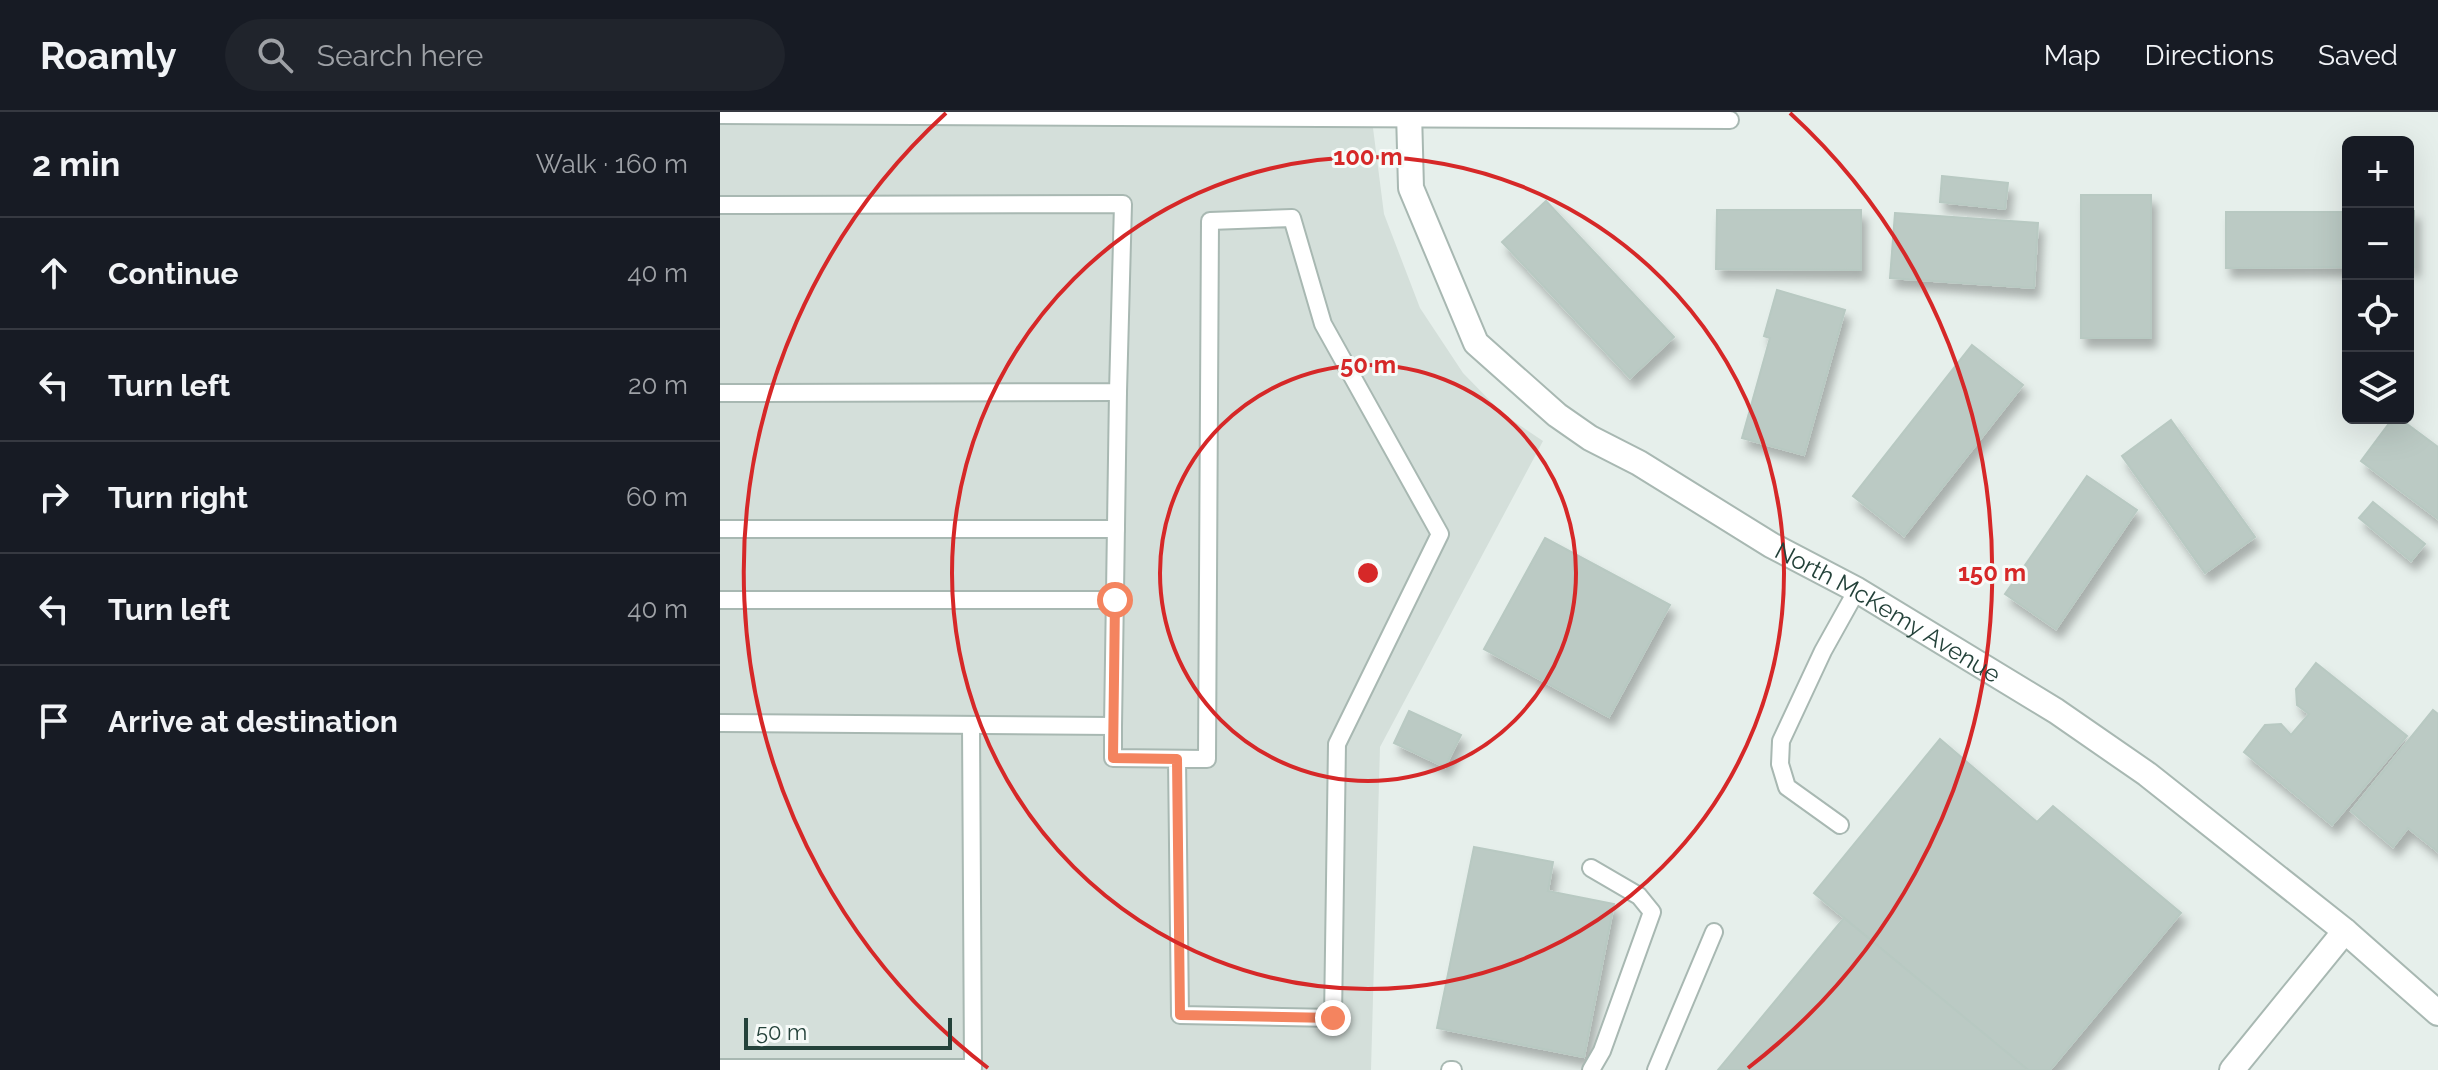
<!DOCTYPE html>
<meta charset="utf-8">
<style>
:root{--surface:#171b24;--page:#20242c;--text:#f1f3f6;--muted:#9ea1a6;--line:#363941}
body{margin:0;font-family:Raleway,sans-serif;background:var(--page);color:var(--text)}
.controls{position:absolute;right:24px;top:24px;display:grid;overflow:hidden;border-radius:12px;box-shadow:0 8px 32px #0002}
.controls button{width:72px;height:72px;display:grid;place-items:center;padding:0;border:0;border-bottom:2px solid var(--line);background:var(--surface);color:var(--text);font:40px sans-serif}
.scale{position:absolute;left:24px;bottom:20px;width:208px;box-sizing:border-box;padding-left:8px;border:4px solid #24423a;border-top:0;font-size:22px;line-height:28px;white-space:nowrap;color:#24423a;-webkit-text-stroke:6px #f7fbf9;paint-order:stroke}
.stop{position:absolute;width:24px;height:24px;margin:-18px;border:6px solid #f4845f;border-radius:50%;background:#fff}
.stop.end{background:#f4845f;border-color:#fff;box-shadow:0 2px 8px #0008}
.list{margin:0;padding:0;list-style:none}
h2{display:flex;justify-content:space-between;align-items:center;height:104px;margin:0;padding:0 32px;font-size:34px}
h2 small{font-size:26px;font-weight:400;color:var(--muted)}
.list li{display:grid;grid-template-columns:52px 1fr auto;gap:24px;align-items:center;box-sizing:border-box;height:112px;padding:0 32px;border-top:2px solid var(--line)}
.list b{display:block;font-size:30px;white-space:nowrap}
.list em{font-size:26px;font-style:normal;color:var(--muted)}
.icon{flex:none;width:44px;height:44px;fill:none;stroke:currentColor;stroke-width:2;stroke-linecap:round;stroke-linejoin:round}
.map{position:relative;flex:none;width:1718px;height:958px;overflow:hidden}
header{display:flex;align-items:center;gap:48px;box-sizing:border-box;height:112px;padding:0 40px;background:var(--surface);border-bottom:2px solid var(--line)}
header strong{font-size:38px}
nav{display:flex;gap:44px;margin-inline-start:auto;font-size:28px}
.search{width:560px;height:72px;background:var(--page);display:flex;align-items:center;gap:20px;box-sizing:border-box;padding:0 28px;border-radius:44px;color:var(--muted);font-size:30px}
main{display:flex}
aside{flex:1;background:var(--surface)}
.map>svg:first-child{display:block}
.built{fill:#d4dfda}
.building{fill:#bbcac4;stroke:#b8c9c2;stroke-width:2;filter:url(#shadow)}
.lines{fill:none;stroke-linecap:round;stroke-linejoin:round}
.lane-casing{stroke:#a8b8b2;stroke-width:20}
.street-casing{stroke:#a8b8b2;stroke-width:28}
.lane{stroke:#fff;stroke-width:16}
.street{stroke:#fff;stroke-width:24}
.route{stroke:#f4845f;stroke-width:10}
.ring{fill:none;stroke:#d62828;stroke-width:4}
.labels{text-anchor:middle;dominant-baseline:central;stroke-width:6;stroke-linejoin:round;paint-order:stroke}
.street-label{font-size:24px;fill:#24423a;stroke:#f7fbf9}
.centre{fill:#d62828;stroke:#f7fbf9;stroke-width:4}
.ring-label{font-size:24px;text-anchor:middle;font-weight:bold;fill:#d62828;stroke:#f7fbf9;stroke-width:6;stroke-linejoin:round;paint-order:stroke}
</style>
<header>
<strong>Roamly</strong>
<div class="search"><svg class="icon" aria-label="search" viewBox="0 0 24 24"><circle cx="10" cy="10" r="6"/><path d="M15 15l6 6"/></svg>Search here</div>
<nav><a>Map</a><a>Directions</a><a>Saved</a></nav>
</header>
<main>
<aside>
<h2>2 min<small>Walk · 160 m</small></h2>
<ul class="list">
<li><svg class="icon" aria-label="ahead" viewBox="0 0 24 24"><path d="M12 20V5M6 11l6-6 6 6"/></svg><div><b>Continue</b></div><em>40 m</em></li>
<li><svg class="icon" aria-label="left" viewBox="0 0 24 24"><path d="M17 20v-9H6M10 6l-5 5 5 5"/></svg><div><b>Turn left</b></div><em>20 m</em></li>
<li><svg class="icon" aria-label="right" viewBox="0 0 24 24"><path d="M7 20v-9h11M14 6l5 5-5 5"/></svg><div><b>Turn right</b></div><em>60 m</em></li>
<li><svg class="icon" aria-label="left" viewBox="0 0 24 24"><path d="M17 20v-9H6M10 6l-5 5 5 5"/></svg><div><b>Turn left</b></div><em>40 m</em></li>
<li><svg class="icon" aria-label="arrive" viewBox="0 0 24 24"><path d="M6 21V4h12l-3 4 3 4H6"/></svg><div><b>Arrive at destination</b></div></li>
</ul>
</aside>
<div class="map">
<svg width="1718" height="958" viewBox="0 0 1718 958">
<defs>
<filter id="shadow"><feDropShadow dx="5" dy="9" stdDeviation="4" flood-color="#0004"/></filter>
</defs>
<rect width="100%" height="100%" fill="#e6efeb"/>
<path class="built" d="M0 13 653 16 664 102 700 196 743 261 783 302 823 329 660 635 651 958H0Z"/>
<g class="building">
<path d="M1222 64 1288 71 1285 97 1220 90Z"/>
<rect x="1361" y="83" width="70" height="143"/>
<path d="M826 89 954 225 910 266 782 130Z"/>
<path d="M997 98H1141V158L996 157Z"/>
<rect x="1688" y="99" width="6" height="56"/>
<path d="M1506 100H1628V155L1506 156Z"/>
<path d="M1175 101 1318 111 1314 176 1170 166Z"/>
<path d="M1057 178 1125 198 1084 343 1022 326 1050 226 1044 224Z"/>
<path d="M1252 233 1303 273 1184 424 1133 384Z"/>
<path d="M1673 306H1679L1718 335V407L1641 349Z"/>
<path d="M1451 308 1535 425 1485 461 1402 344Z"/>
<path d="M1367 364 1417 398 1336 517 1285 482Z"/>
<path d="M1653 390 1705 432 1691 449 1639 406Z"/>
<path d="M825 426 950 493 889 605 764 537Z"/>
<path d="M1596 551 1687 624 1612 713 1524 640 1545 613 1561 612 1571 623 1589 602 1577 593 1576 577Z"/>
<path d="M1713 598 1718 602V740L1688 716 1673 735 1631 699Z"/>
<path d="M689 599 741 623 725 655 674 631Z"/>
<path d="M1220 627 1317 710 1333 694 1461 801 1330 958H1308L1094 781Z"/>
<path d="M754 735 833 750 828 779 894 792 864 945 717 916Z"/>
<path d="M1124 806 1308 958H998Z"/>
</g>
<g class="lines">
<defs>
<g id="lane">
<path d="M0 3 1010 8"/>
<path d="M0 93 403 92 398 280 0 281"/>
<path d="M0 417H396"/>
<path d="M0 488H395"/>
<path d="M0 611 393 614 398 280"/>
<path d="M393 614V646L487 647 490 109 572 106 603 212 720 422 617 632 613 906 460 903 457 647"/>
<path d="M1120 713 1067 675 1060 652 1061 629 1103 539 1137 478"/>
<path d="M0 956H253L251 613"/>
<path d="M730 958H733"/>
<path d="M871 958 882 939 932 800 919 784 871 756"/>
<path d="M936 958 994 820"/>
</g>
<g id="street">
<path id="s1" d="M689 0 691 76 756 231 837 303 870 326 919 351 1051 433 1137 478 1336 599 1427 662 1625 819 1718 901"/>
<path d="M1512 958 1625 819"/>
</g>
</defs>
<use href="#lane" class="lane-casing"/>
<use href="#street" class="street-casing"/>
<use href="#lane" class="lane"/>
<use href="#street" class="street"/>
</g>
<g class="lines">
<path class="route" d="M395 488 393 646 457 647 460 903 613 906"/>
</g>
<g class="ring">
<circle cx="648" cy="461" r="208"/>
<circle cx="648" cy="461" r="416"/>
<path d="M268 956A624 624 0 0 1 226 1M1070 1A624 624 0 0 1 1028 956"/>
</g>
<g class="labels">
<g class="street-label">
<text stroke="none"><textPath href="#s1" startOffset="738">North McKemy Avenue</textPath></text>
</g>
</g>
<circle cx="648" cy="461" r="12" class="centre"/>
<g class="ring-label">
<text x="648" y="53">100 m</text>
<text x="648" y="261">50 m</text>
<text x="1272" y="469">150 m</text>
</g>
</svg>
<div class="controls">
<button>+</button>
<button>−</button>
<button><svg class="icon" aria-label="locate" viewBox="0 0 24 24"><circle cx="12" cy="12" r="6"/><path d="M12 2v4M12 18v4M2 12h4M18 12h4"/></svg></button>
<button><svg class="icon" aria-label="layers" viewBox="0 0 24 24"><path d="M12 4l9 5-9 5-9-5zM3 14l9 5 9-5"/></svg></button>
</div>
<div class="scale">50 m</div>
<div class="stop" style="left:395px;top:488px"></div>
<div class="stop end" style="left:613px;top:906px"></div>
</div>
</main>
